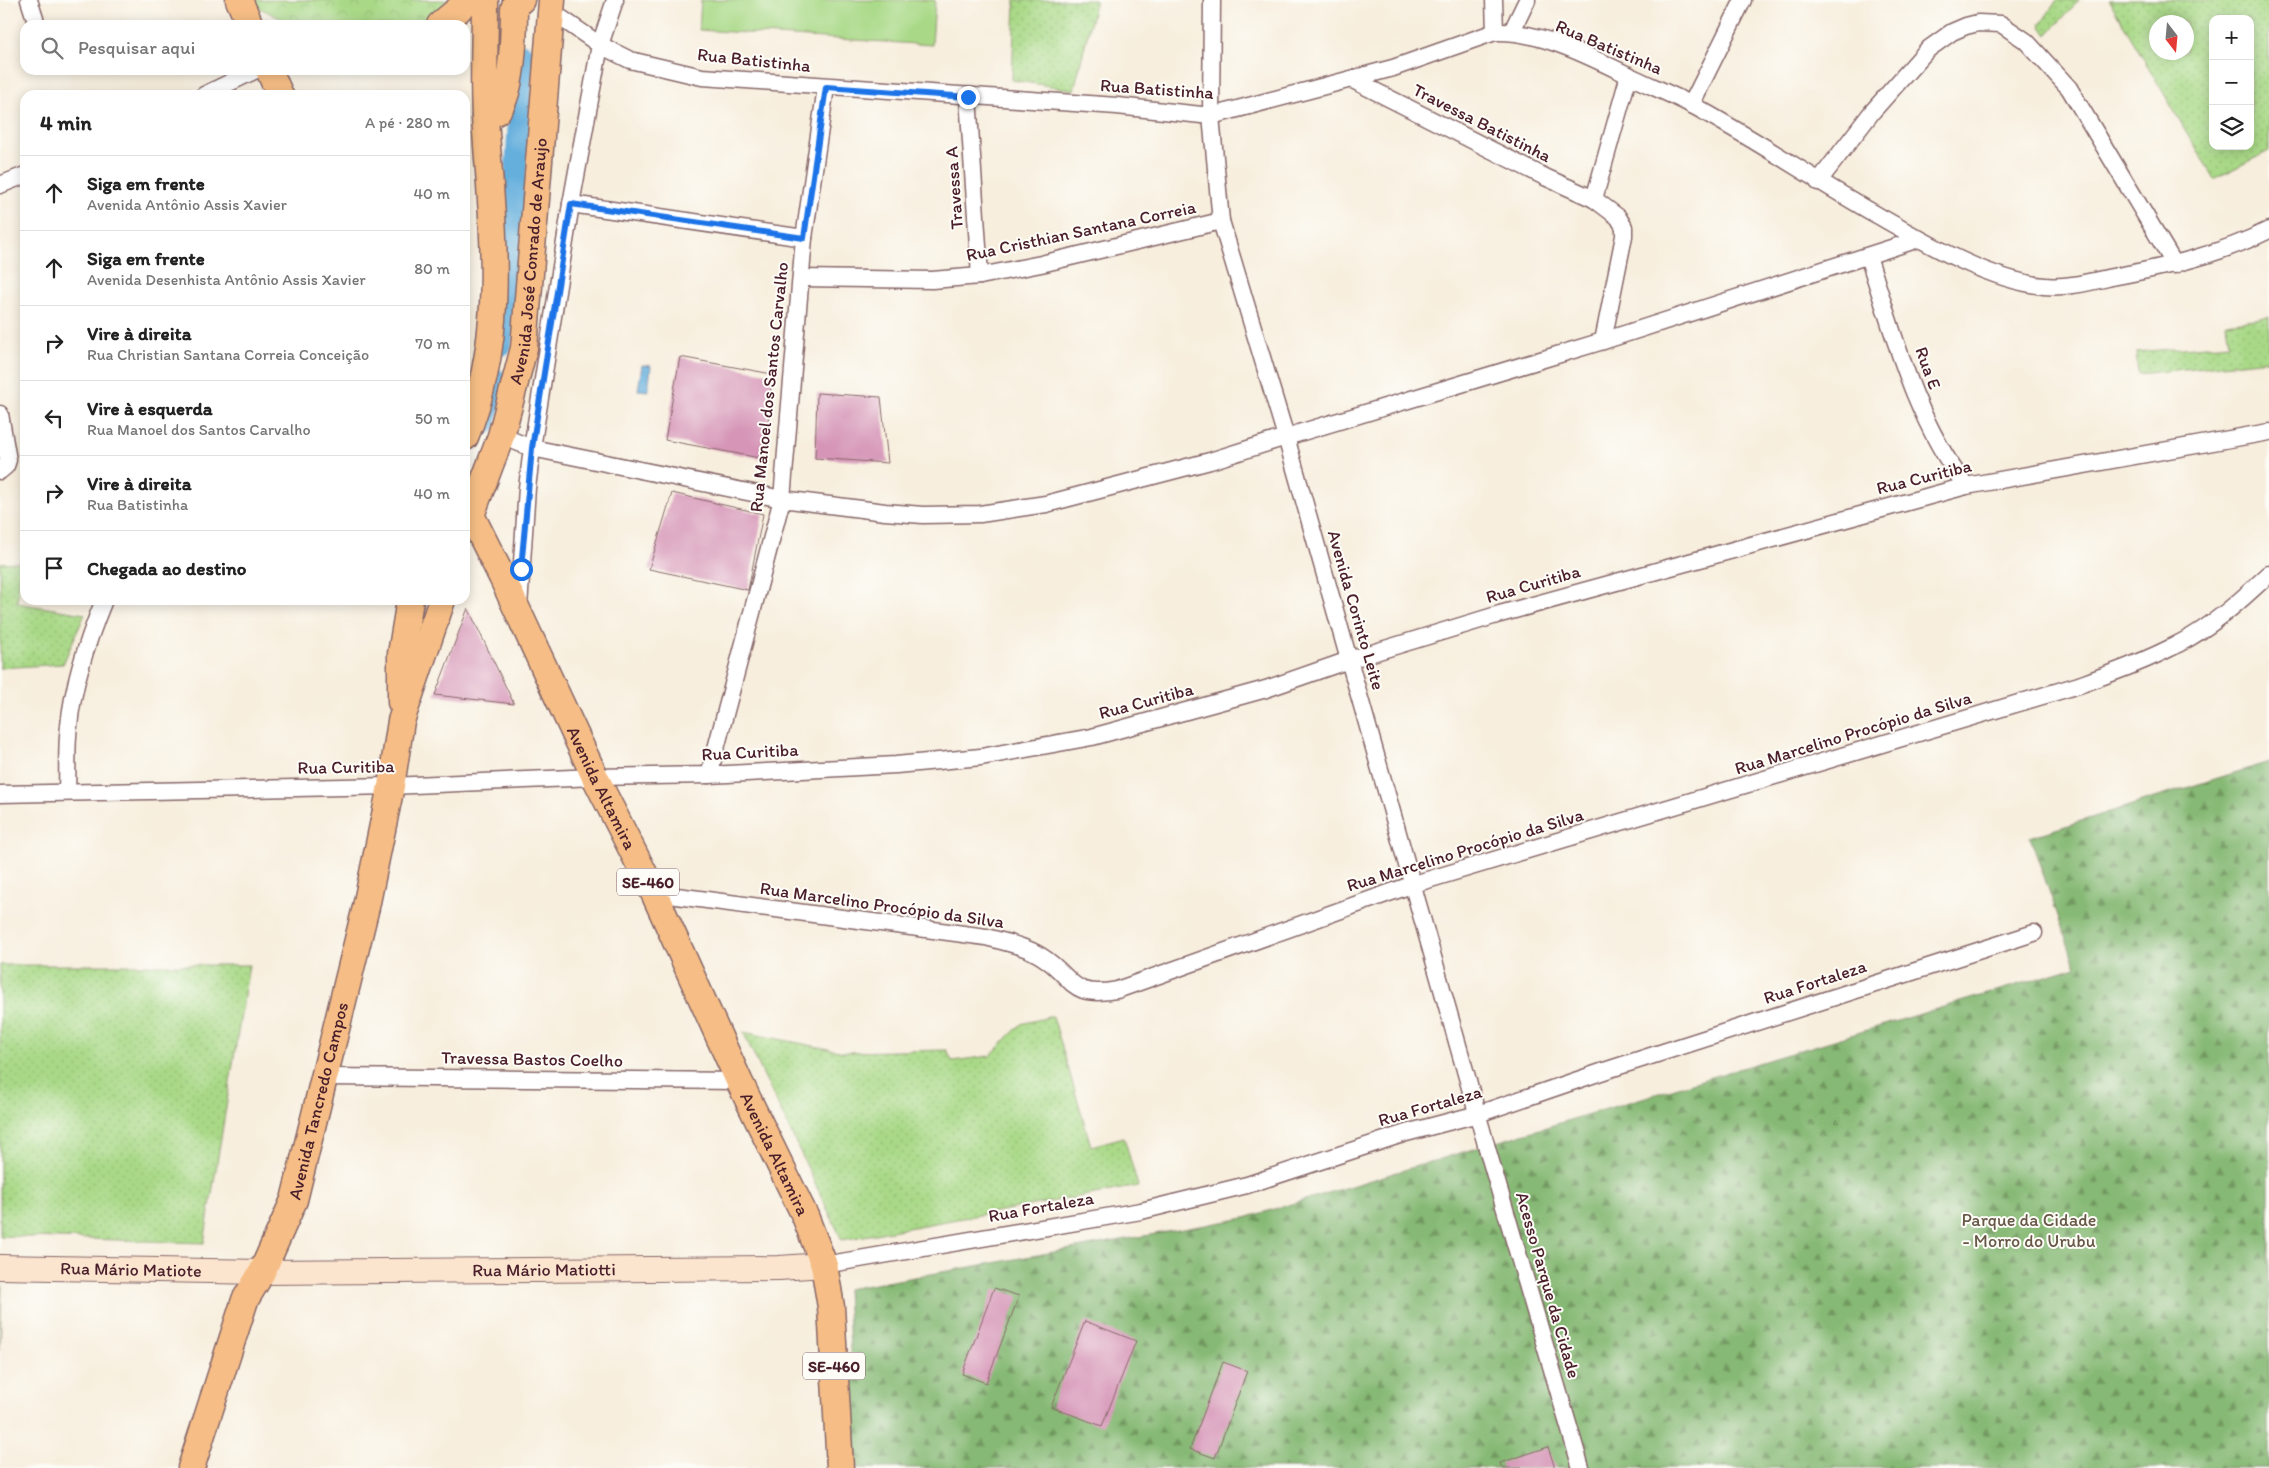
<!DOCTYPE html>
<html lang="pt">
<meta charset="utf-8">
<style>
:root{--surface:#fff;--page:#f6f6f6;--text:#222;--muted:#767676;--line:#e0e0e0}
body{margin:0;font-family:Itim,sans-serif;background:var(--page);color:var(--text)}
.controls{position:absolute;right:15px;top:15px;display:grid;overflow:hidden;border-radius:10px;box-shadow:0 2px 12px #0003}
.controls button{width:45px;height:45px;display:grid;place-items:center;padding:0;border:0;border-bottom:1px solid var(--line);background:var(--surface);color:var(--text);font:25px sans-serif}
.compass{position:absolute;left:2149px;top:15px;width:45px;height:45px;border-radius:50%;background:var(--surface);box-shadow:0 2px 12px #0003;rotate:164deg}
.stop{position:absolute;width:15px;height:15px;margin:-11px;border:4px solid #1a73e8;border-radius:50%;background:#fff}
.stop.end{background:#1a73e8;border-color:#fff;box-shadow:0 1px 5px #0008}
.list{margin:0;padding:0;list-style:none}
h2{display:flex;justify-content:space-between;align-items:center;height:65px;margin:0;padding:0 20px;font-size:21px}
h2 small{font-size:16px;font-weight:400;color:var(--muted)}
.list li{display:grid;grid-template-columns:32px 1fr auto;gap:15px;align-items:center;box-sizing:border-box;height:75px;padding:0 20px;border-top:1px solid var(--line)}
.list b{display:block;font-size:19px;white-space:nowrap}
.list p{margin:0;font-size:16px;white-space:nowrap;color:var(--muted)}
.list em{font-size:16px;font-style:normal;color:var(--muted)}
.icon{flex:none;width:28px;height:28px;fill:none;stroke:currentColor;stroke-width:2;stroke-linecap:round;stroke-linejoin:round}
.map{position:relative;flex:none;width:2269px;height:1468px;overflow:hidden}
.search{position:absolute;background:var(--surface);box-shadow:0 2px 12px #0003;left:20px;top:20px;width:450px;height:55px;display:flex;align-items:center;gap:12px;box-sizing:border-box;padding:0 18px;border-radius:15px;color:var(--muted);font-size:19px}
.panel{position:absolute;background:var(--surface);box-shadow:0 2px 12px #0003;left:20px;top:90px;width:450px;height:515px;border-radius:15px}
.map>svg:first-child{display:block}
.grass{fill:url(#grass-dots);stroke:#7a7c59;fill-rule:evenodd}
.forest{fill:url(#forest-firs);stroke:#686c50}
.park{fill:url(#park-crowns);stroke:#7a7c59}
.pitch{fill:#a9d987;stroke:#7a7c59}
.water{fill:#65afdd;stroke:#586784}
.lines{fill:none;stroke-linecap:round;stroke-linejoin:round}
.canal{stroke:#65afdd;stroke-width:22}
.building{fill:#d695b7}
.street-casing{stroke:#876769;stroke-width:19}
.secondary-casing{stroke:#876769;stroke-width:26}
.primary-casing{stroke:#876769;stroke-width:29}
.street{stroke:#fff;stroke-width:16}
.secondary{stroke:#fbe5cf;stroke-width:24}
.primary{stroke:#f6be86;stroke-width:26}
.route{stroke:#1a73e8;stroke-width:6}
.labels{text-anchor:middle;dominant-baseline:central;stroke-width:4;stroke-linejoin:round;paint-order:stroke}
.shield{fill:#fdfcf7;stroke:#806168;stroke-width:1}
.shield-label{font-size:16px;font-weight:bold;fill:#4a1f2b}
.street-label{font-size:18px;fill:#4a1f2b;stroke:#fdfcf7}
.park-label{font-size:18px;fill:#665747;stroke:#fdfcf7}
</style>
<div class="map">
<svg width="2269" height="1468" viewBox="0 0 2269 1468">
<defs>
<pattern id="grass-dots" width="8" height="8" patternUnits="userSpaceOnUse" patternTransform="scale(1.25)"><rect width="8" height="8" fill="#a9d987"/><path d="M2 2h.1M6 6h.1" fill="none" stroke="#93ba75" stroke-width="1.8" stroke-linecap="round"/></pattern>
<pattern id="forest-firs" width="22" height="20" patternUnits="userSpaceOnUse" patternTransform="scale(1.25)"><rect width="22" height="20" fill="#86b974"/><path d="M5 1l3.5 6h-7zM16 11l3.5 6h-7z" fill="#70965f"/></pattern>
<pattern id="park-crowns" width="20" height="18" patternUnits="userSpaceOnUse" patternTransform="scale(1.25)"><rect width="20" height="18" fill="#a9d987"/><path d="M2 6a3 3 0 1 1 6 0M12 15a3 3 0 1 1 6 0" fill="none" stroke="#93ba75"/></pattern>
</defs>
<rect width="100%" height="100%" fill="#fdfcf7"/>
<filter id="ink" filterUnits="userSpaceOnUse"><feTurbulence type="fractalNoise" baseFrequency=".02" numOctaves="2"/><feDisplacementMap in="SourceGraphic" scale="10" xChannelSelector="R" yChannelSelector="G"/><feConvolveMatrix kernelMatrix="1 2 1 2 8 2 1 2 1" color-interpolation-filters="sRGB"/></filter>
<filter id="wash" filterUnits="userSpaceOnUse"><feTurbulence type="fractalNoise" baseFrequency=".0096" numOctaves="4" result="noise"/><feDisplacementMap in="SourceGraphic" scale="20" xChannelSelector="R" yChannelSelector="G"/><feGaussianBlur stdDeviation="1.12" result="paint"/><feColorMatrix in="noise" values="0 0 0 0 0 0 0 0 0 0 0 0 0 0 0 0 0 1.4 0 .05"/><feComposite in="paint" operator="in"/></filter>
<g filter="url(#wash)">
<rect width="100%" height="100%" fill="#f7eedd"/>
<g class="grass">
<path d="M1015 0H1096L1074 90 1012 80Z"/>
<path d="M2057 0H2079L2047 35 2040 25Z"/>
<path d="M2109 0H2269V151L2214 179ZM2213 19H2250V146H2213ZM2156 22H2186V52H2156Z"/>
<path d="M2269 317V360L2138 374 2136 352 2229 344 2226 323Z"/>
<path d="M22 562 17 603 85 614 63 664 0 668V563Z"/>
<path d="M0 965H249L204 1243 0 1236Z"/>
<path d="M1053 1016 1091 1146 1124 1137 1138 1186 842 1240 743 1032 844 1052 947 1050 952 1061 990 1056 1021 1024Z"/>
<path d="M0 1284H2L0 1351Z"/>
</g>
<path class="forest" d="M2269 762V1468H856L847 1289 1245 1218 2076 967 2030 837Z"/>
<path class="park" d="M256 0H448L421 25H293L258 7Z"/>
<path class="pitch" d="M701 0H935L932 45 699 30Z"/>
<path class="water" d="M642 365 651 366 648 391 638 390Z"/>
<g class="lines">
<g class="canal">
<path d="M501 345 510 265 523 55"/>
<path d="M485 424 495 379"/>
</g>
</g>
<g id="blocks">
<g class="building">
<path d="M680 357 772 374 765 459 665 440Z"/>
<path d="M817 393 881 397 888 463 815 458Z"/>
<path d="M672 493 763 514 748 590 649 569Z"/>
<path d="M468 608 514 704 435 695Z"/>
<path d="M994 1288 1019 1296 986 1383 962 1374Z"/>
<path d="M1085 1321 1136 1341 1102 1426 1051 1407Z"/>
<path d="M1223 1362 1247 1371 1215 1458 1190 1449Z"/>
<path d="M1548 1447 1555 1468H1502L1500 1463Z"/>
</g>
</g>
</g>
<g filter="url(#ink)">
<use href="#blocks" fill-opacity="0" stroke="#876769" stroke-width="1"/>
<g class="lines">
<defs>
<g id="street">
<path d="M29 0 37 25"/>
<path d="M1212 0 1211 116 1221 221 1286 437 1489 1155 1581 1468"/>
<path d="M1494 0 1495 32"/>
<path d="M551 11 600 45 630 60 702 77 1117 106 1211 116 1393 68 1495 32C1540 30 1593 58 1634 78 1653 87 1673 95 1692 105 1755 139 1815 180 1877 215 1926 243 1988 280 2044 286 2067 288 2090 282 2112 277 2166 267 2219 255 2269 230"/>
<path d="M1512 31 1527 0"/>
<path d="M1353 80 1545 177 1594 199 1618 217 1624 227V236L1603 341"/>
<path d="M204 95 256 70"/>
<path d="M968 97 980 276"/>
<path d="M1691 105 1743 0"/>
<path d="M1818 182 1872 112 1927 50 1952 32 1966 26 1978 23 2001 24 2026 41 2069 88 2175 265"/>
<path d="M0 185 25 175"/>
<path d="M1594 199 1629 75"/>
<path d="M571 204 804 238"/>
<path d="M1868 256C1894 335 1915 420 1966 486"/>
<path d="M801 278 932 280 980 276 1041 264 1221 221"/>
<path d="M0 414 8 460 6 466 0 471"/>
<path d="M501 436 532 448 782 499 885 512 923 515 980 514 1046 504 1210 461 1286 437 1603 341 1919 239"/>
<path d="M519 607 527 488 532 448 571 204 600 45 615 0"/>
<path d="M709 775 782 499 804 238 826 87"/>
<path d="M67 791C68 770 66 747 69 726 73 683 88 639 104 600"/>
<path d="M0 794 391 786 595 777 709 775 896 765 981 757 1092 737 1266 689 1349 660 1500 614 1966 486 2269 432"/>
<path d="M654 893 986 937C1005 942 1025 946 1041 956 1075 977 1068 999 1117 990L1414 884 2079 685C2112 673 2146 661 2178 644 2212 627 2241 600 2269 574"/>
<path d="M325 1077 739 1081"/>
<path d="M824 1265 1141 1211 1247 1185 1406 1133 1478 1114 1604 1071 2034 933"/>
</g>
<g id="secondary">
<path id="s1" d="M0 1267 262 1272 779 1268 824 1265"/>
</g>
<g id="primary">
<path d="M239 0 250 25"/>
<path d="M440 25 459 9 466 0"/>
<path d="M269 70 280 95"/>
<path d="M485 116C488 115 493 114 496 112 513 98 514 30 514 9L516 2 521 0"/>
<path d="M465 437C508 335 492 224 485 118 483 79 485 39 485 0"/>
<path id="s2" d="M465 503 502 577 595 777 654 893 739 1081 805 1216 824 1265 831 1307 840 1468"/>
<path id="s3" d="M467 526 501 436 524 348 552 0"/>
<path d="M401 702V654L410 600"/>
<path id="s4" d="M191 1468 245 1300 262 1272 294 1200 366 907 391 786 401 721 442 600"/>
</g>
</defs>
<use href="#street" class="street-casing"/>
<use href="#secondary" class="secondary-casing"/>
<use href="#primary" class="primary-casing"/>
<use href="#street" class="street"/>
<use href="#secondary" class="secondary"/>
<use href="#primary" class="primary"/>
</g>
</g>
<g class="lines" filter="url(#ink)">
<path class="route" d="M521 569 532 448 571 204 804 238 826 87 968 97"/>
</g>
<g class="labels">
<g class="shield">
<rect x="617" y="868.5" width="62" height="27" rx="4"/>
<rect x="803" y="1352.5" width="62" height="27" rx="4"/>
</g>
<g class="shield-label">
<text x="648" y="882">SE-460</text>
<text x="834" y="1366">SE-460</text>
</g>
<g class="street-label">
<text transform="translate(1609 47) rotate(23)">Rua Batistinha</text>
<text transform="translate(754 60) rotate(6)">Rua Batistinha</text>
<text transform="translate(1157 89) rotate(4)">Rua Batistinha</text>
<text transform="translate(1482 123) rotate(27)">Travessa Batistinha</text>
<text transform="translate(954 188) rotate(-94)">Travessa A</text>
<text transform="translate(1081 231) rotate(-12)">Rua Cristhian Santana Correia</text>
<text stroke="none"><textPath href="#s3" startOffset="274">Avenida José Conrado de Araujo</textPath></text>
<text transform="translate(1928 368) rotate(70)">Rua E</text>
<text transform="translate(769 387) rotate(-84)">Rua Manoel dos Santos Carvalho</text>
<text transform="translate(1924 477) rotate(-14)">Rua Curitiba</text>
<text transform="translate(1533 584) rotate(-16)">Rua Curitiba</text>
<text transform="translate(1356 610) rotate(74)">Avenida Corinto Leite</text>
<text transform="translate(1146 701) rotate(-15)">Rua Curitiba</text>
<text transform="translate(1853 733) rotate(-17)">Rua Marcelino Procópio da Silva</text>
<text transform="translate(750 752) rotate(-3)">Rua Curitiba</text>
<text transform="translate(346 767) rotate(-1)">Rua Curitiba</text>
<text stroke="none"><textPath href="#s2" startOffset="316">Avenida Altamira</textPath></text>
<text transform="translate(1465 850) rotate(-17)">Rua Marcelino Procópio da Silva</text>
<text transform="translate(882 905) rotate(8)">Rua Marcelino Procópio da Silva</text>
<text transform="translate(1815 982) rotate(-18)">Rua Fortaleza</text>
<text transform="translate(532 1059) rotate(1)">Travessa Bastos Coelho</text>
<text stroke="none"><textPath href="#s4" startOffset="390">Avenida Tancredo Campos</textPath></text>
<text transform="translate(1430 1106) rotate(-16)">Rua Fortaleza</text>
<text stroke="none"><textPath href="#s2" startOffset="721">Avenida Altamira</textPath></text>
<text transform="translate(1041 1207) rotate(-10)">Rua Fortaleza</text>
<text stroke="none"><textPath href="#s1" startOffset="131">Rua Mário Matiote</textPath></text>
<text stroke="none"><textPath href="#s1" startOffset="544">Rua Mário Matiotti</textPath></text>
<text transform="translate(1548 1285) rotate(74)">Acesso Parque da Cidade</text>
</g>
<g class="park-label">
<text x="2029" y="1220">Parque da Cidade<tspan x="2029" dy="21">- Morro do Urubu</tspan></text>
</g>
</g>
</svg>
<div class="controls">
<button>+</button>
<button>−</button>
<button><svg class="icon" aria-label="layers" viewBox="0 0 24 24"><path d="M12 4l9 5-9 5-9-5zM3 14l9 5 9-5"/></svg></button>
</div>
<svg class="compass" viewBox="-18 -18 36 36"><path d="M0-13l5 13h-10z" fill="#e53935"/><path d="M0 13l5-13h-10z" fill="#767676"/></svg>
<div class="stop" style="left:521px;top:569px"></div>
<div class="stop end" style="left:968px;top:97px"></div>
<div class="search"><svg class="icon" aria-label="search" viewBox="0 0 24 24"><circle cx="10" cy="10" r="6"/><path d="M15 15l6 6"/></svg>Pesquisar aqui</div>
<section class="panel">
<h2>4 min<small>A pé · 280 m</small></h2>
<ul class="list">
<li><svg class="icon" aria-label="ahead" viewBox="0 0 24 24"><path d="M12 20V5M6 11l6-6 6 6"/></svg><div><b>Siga em frente</b><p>Avenida Antônio Assis Xavier</p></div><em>40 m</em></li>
<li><svg class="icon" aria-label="ahead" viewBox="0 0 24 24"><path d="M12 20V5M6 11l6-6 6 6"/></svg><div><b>Siga em frente</b><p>Avenida Desenhista Antônio Assis Xavier</p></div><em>80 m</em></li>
<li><svg class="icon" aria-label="right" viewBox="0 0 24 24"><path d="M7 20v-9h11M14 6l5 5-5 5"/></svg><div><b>Vire à direita</b><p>Rua Christian Santana Correia Conceição</p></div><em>70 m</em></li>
<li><svg class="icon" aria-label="left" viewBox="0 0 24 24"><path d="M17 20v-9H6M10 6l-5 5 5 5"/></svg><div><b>Vire à esquerda</b><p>Rua Manoel dos Santos Carvalho</p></div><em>50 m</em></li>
<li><svg class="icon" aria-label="right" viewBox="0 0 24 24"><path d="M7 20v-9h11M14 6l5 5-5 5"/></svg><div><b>Vire à direita</b><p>Rua Batistinha</p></div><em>40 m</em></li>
<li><svg class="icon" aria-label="arrive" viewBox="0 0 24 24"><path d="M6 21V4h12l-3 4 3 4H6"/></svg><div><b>Chegada ao destino</b></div></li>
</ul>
</section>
</div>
